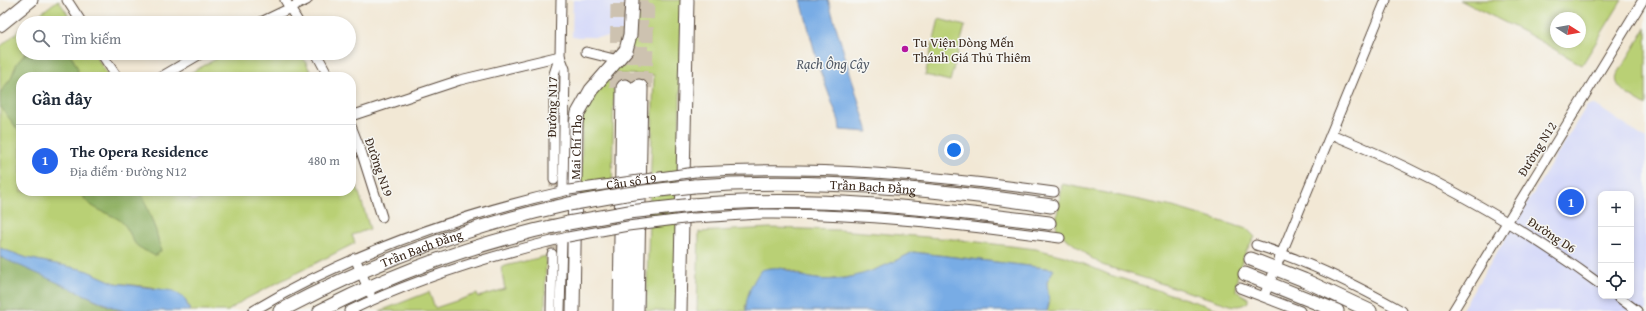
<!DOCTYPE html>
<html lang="vi">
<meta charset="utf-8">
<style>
:root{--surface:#fff;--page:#f6f6f7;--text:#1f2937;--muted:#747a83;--line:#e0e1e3;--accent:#2563eb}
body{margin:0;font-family:"Gentium Book Plus",serif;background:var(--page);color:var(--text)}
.controls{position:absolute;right:12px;bottom:12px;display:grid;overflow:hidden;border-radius:8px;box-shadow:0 2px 6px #0003}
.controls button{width:36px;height:36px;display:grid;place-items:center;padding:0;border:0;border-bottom:1px solid var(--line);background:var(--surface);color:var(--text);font:20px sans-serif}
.compass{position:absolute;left:1550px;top:12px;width:36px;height:36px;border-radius:50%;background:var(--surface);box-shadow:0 2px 6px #0003;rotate:101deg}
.you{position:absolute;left:954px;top:150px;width:14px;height:14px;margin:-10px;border:3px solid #fff;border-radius:50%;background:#1a73e8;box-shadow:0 0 0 6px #1a73e833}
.badge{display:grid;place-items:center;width:26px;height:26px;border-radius:50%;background:var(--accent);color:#fff;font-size:13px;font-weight:700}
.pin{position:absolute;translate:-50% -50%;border:2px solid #fff;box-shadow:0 1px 4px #0006}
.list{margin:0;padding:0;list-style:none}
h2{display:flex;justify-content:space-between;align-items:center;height:52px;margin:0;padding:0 16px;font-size:17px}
h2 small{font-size:13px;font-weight:400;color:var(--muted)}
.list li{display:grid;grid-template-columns:26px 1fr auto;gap:12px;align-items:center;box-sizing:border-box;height:72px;padding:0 16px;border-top:1px solid var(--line)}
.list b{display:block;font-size:15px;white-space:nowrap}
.list p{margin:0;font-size:13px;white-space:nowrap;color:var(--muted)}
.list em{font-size:13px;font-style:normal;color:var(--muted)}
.icon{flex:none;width:22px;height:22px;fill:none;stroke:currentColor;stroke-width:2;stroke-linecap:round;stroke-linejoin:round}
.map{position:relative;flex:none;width:1646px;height:311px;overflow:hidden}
.search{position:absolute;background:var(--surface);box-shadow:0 2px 6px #0003;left:16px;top:16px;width:340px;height:44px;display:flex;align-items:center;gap:10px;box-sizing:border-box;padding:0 14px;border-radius:22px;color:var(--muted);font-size:15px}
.panel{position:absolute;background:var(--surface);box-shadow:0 2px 6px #0003;left:16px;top:72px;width:340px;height:124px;border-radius:16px}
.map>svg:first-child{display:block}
.built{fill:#d4d8f9;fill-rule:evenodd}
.green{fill:#b9d075;stroke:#7a7d4a;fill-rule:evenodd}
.forest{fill:#92b266;stroke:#666e42}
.water{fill:#78ace5;stroke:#5a6b82}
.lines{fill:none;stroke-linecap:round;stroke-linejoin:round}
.street-tunnel{stroke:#cdc2b0;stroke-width:9;stroke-dasharray:9 4.5;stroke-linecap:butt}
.primary-tunnel{stroke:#cdc2b0;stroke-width:15;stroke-dasharray:15 8;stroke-linecap:butt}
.highway-tunnel{stroke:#cdc2b0;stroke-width:17;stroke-dasharray:17 8;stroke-linecap:butt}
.street-casing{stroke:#564639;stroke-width:11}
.secondary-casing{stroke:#564639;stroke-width:15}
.highway-casing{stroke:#564639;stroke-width:19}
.street{stroke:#fff;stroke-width:9}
.secondary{stroke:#fff;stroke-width:13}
.highway{stroke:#fff;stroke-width:17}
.street-bridge-casing{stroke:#564639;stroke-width:11;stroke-linecap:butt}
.secondary-bridge-casing{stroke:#564639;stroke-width:15;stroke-linecap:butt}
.street-bridge{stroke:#fff;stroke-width:9}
.secondary-bridge{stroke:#fff;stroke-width:13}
.poi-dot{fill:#b5179e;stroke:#f6f6f2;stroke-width:1.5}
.labels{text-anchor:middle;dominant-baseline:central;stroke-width:3;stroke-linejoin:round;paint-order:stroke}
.poi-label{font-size:13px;fill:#3b2a1e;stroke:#f6f6f2;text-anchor:start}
.street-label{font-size:13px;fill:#3b2a1e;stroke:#f6f6f2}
.water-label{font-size:14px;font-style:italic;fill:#505864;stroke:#f6f6f2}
</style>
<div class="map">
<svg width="1646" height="311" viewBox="0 0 1646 311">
<rect width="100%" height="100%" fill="#f6f6f2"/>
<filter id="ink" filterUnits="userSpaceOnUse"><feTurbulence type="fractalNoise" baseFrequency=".025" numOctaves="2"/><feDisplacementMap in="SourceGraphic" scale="8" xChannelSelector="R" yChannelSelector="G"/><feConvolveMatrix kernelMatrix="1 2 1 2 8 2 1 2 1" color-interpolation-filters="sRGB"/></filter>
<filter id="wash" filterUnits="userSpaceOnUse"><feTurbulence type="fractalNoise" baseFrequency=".012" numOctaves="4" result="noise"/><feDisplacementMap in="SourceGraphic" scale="16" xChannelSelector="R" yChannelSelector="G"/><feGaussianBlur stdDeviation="0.9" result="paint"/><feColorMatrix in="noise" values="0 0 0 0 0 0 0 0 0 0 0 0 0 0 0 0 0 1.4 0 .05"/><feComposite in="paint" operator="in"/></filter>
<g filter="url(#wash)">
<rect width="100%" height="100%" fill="#f2e8d5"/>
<g class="built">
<path d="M573 0H624L623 37H572Z"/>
<path d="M1591 104 1597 106 1646 139V311H1461L1586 107ZM1601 194H1631V296H1601Z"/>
</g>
<g class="green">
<path d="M58 0 74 23H28Z"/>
<path d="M636 0H682L676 311H646L654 75 614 74 612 198H581L582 117 587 101 612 72Z"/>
<path d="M1460 0H1622L1582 65 1528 34ZM1556 18H1580V42H1556Z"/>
<path d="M939 19 965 26 950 81 925 75Z"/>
<path d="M23 27V53H94L109 77H21V191H183L192 201 201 199 214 191H351V167L370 229 352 235 355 243 242 301 228 311H190L185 299 152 287 115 283 85 270 27 258 0 248V47Z"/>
<path d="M1646 28V106C1636 99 1612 89 1617 75Z"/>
<path d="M227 53H301L313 77H183Z"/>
<path d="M1062 184 1173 207 1247 229 1255 237C1244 252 1236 272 1236 291L1248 298V302C1240 308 1233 306 1224 303L1102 265 1090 257 1057 231 1056 222Z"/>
<path d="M770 228 838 230 952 239 1036 249 1068 257 1110 275 1224 311H1047L1049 303 1047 282 1054 269 913 252 889 264 860 276 826 280 809 278 785 268 745 306 746 311H697L699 232Z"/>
<path d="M546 256 545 311H380L429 292 435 308 477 294 478 297 505 289 501 267Z"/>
</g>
<g class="forest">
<path d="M26 53 49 56 51 53H70L78 69 77 77H21V134L0 106V93L11 78 17 63Z"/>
<path d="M82 191H141L156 231 161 251 155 256C149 252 137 248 134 242 130 234 126 224 118 219 107 212 83 207 82 191Z"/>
<path d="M0 257C25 267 50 277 74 289 91 297 107 308 126 311H0Z"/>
</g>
<g class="water">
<path d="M801 0H828L868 132 840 130 839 121 819 68Z"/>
<path d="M0 248 27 258 85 270 115 283 174 291 185 299 190 311H126L117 309 0 257Z"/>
<path d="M913 252 1054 269 1047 282 1049 303 1047 311H746C745 297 753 281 761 270 787 263 788 274 810 278 846 285 882 268 913 252Z"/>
</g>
</g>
<g filter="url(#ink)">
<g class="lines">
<path class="street-tunnel" d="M552 254 554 180"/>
<g class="primary-tunnel">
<path d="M617 88 618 0"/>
<path d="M645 88 647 0"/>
</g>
<g class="highway-tunnel">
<path d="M625 88 626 38"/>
<path d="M639 88 640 0"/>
</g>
<defs>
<g id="street">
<path d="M67 0 82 23"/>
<path d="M285 0 299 23"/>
<path d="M561 0 560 56 565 69 563 191"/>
<path d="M259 23 307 0"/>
<path d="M586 52 618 60"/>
<path d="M101 53 117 77"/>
<path d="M316 53 329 77"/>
<path d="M161 77 202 53"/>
<path d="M351 116 460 80 560 56"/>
<path d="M351 126 362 154 382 217"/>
<path d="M1331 134C1427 173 1517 223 1601 285"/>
<path d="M695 172C815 165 934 175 1054 192"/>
<path d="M554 180V74L560 56"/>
<path d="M692 218C716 217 739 215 762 214 861 213 962 225 1060 238"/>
<path d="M1256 245C1307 261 1356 285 1402 311"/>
<path d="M355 258 370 293"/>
<path d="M1240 288 1300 311"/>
<path d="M1264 296 1386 0"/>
<path d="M1617 296 1637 311"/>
<path d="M253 311C350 253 458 215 569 190"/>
<path d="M349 311C419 277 493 255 568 237"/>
<path d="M551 311 552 254"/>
<path d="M560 311 562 239"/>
<path d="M1453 311 1643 0"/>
</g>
<g id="secondary">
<path d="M0 25 31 0"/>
<path id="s1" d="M694 186C814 178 933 188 1051 206"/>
<path d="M693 205C812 195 931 208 1049 223"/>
<path d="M1251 259 1304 280 1370 311"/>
<path d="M1245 274 1337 311"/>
<path id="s2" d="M280 311C372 262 468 226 569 204"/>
<path d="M320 311C398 271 482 241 568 223"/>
<path id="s3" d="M573 311 576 124 578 113 591 90 626 50 630 35 632 0"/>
<path d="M680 311 687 0"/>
</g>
<g id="highway">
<path d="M622 311 625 88"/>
<path d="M635 311 639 88"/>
</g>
</defs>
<use href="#street" class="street-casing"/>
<use href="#secondary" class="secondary-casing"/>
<use href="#highway" class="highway-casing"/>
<use href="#street" class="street"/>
<use href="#secondary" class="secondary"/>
<use href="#highway" class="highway"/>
<defs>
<g id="street-bridge">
<path id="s4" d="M569 190 695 172"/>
<path d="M568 237 628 226 692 218"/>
</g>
<g id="secondary-bridge">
<path d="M569 204 626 194 694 186"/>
<path d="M568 223 629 212 693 205"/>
</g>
</defs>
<use href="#street-bridge" class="street-bridge-casing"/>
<use href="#secondary-bridge" class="secondary-bridge-casing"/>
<use href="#street-bridge" class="street-bridge"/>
<use href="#secondary-bridge" class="secondary-bridge"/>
</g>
</g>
<circle class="poi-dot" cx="905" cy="49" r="4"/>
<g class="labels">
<g class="poi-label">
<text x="913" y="42">Tu Viện Dòng Mến<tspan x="913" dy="15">Thánh Giá Thủ Thiêm</tspan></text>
</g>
<g class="street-label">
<text transform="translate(552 107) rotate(-89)">Đường N17</text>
<text stroke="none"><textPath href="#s3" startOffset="164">Mai Chí Thọ</textPath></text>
<text transform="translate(1537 149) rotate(-58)">Đường N12</text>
<text transform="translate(379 167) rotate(71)">Đường N19</text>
<text stroke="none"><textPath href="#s4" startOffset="63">Cầu số 19</textPath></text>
<text stroke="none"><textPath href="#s1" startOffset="179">Trần Bạch Đằng</textPath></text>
<text transform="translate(1552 235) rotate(33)">Đường D6</text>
<text stroke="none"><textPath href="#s2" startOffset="155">Trần Bạch Đằng</textPath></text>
</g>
<g class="water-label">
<text x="833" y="64">Rạch Ông Cậy</text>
</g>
</g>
</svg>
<div class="controls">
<button>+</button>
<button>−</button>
<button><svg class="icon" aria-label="locate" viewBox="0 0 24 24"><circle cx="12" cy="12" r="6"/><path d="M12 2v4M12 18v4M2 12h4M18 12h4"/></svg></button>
</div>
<svg class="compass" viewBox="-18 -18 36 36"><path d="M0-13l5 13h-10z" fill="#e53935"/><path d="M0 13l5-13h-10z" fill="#747a83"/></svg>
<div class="you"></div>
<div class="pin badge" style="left:1571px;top:202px">1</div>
<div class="search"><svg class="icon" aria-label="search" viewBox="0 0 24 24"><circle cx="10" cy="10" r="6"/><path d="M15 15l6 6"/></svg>Tìm kiếm</div>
<section class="panel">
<h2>Gần đây<small></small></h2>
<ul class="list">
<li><span class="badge">1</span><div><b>The Opera Residence</b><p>Địa điểm · Đường N12</p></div><em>480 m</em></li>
</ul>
</section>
</div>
